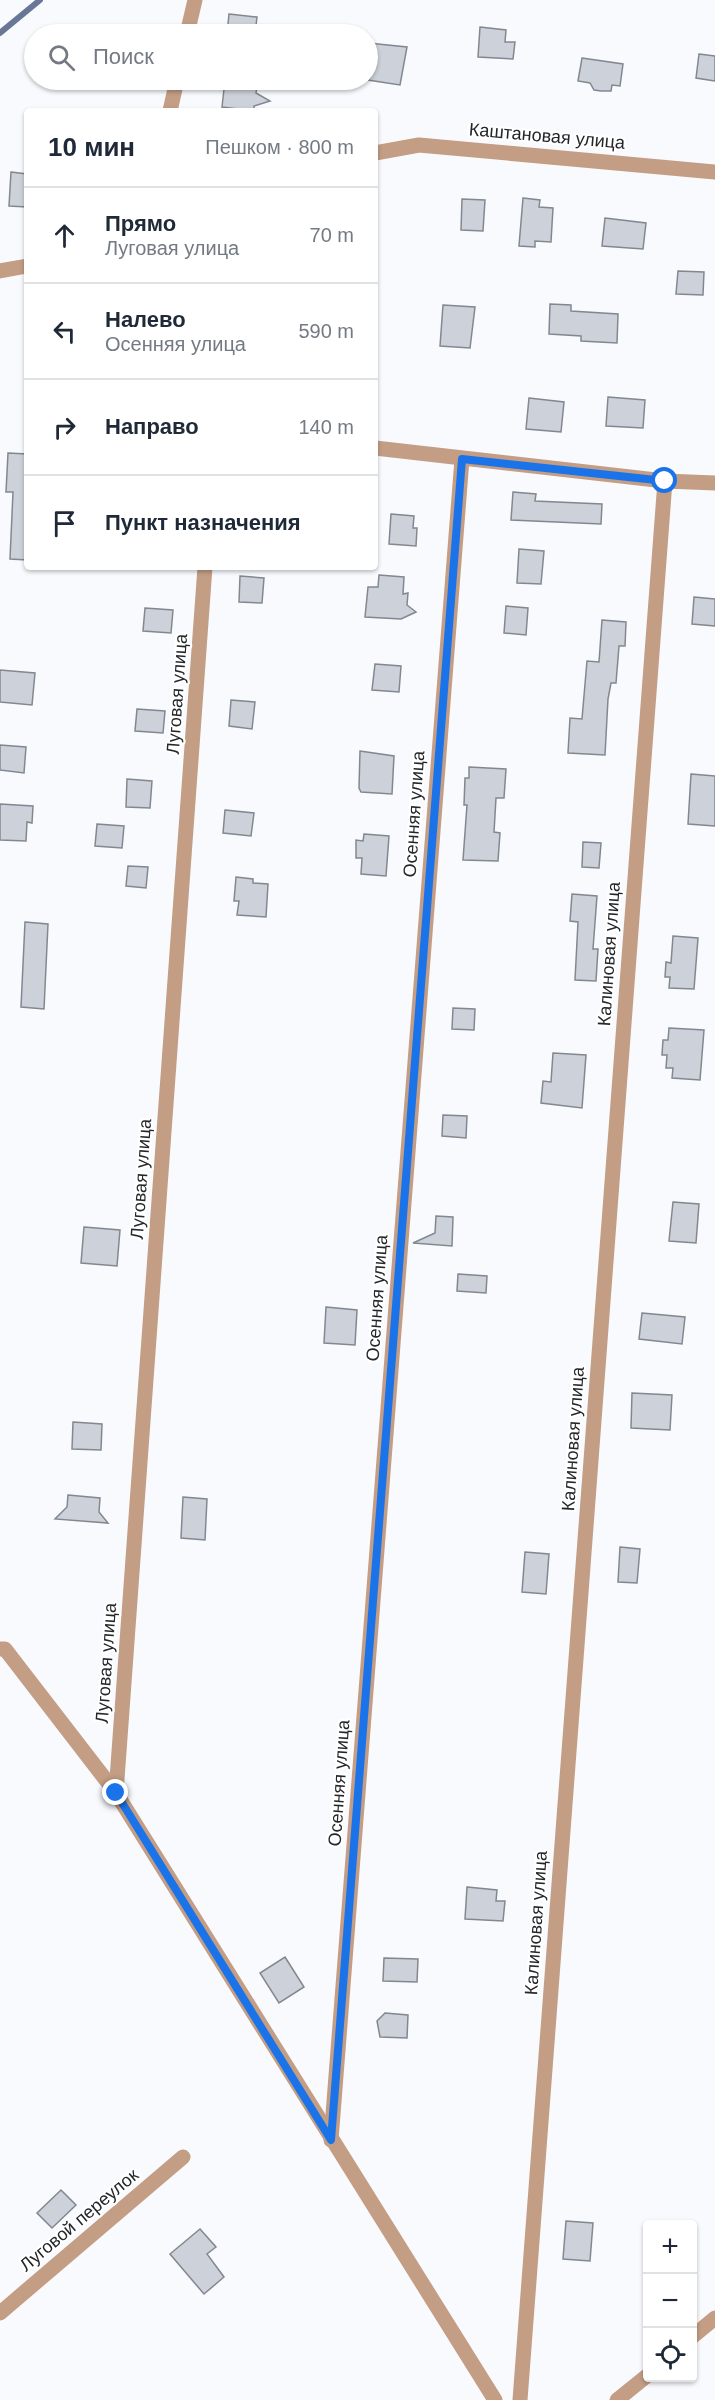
<!DOCTYPE html>
<html lang="ru">
<meta charset="utf-8">
<style>
:root{--surface:#fff;--page:#f6f6f7;--text:#1f2937;--muted:#747a83;--line:#e0e1e3}
body{margin:0;font-family:Helvetica,sans-serif;background:var(--page);color:var(--text)}
.controls{position:absolute;right:18px;bottom:18px;display:grid;overflow:hidden;border-radius:6px;box-shadow:0 2px 4px #0004}
.controls button{width:54px;height:54px;display:grid;place-items:center;padding:0;border:0;border-bottom:2px solid var(--line);background:var(--surface);color:var(--text);font:30px sans-serif}
.stop{position:absolute;width:18px;height:18px;margin:-14px;border:4px solid #1a73e8;border-radius:50%;background:#fff}
.stop.end{background:#1a73e8;border-color:#fff;box-shadow:0 2px 6px #0008}
.list{margin:0;padding:0;list-style:none}
h2{display:flex;justify-content:space-between;align-items:center;height:78px;margin:0;padding:0 24px;font-size:26px}
h2 small{font-size:20px;font-weight:400;color:var(--muted)}
.list li{display:grid;grid-template-columns:39px 1fr auto;gap:18px;align-items:center;box-sizing:border-box;height:96px;padding:0 24px;border-top:2px solid var(--line)}
.list b{display:block;font-size:22px;white-space:nowrap}
.list p{margin:0;font-size:20px;white-space:nowrap;color:var(--muted)}
.list em{font-size:20px;font-style:normal;color:var(--muted)}
.icon{flex:none;width:33px;height:33px;fill:none;stroke:currentColor;stroke-width:2;stroke-linecap:round;stroke-linejoin:round}
.map{position:relative;flex:none;width:715px;height:2400px;overflow:hidden}
.search{position:absolute;background:var(--surface);box-shadow:0 2px 4px #0004;left:24px;top:24px;width:354px;height:66px;display:flex;align-items:center;gap:15px;box-sizing:border-box;padding:0 21px;border-radius:33px;color:var(--muted);font-size:22px}
.panel{position:absolute;background:var(--surface);box-shadow:0 2px 4px #0004;left:24px;top:108px;width:354px;height:462px;border-radius:6px}
.map>svg:first-child{display:block}
.lines{fill:none;stroke-linecap:round;stroke-linejoin:round}
.stream{stroke:#687796;stroke-width:6}
.building{fill:#cdd2da;stroke:#838890;stroke-width:1.5}
.minor{stroke:#c39d84;stroke-width:15}
.route{stroke:#1a73e8;stroke-width:8}
.labels{text-anchor:middle;dominant-baseline:central;stroke-width:4.5;stroke-linejoin:round;paint-order:stroke}
.street-label{font-size:18px;fill:#242629;stroke:#fff}
</style>
<div class="map">
<svg width="715" height="2400" viewBox="0 0 715 2400">
<rect width="100%" height="100%" fill="#f8fafe"/>
<g class="lines">
<path class="stream" d="M0 33 40 0"/>
</g>
<g class="building">
<path d="M229 14 257 17 255 34H227Z"/>
<path d="M480 27 506 30 505 42H515L513 59 478 57Z"/>
<path d="M368 43 407 47 400 85 368 80Z"/>
<path d="M699 54 715 56V81L696 78Z"/>
<path d="M582 58 623 64 620 86 612 85 611 91H601L594 90 590 83 578 81Z"/>
<path d="M225 80H258L256 93 270 101 254 106V111L222 107Z"/>
<path d="M11 172 27 174V207L9 206Z"/>
<path d="M523 198 540 200 539 207 553 208 551 242 535 241V247L519 246Z"/>
<path d="M462 199 485 200 483 231 461 230Z"/>
<path d="M605 218 646 223 643 249 602 246Z"/>
<path d="M678 271 704 272 703 295 676 294Z"/>
<path d="M550 304 571 305V311L618 314 617 343 581 341V336L549 334Z"/>
<path d="M443 305 475 307 470 348 440 346Z"/>
<path d="M608 397 645 400 643 428 606 426Z"/>
<path d="M529 398 564 402 561 432 526 429Z"/>
<path d="M8 453 27 454V560L10 559 13 492H6Z"/>
<path d="M513 492 536 494 535 501 602 504 601 524 511 520Z"/>
<path d="M391 514 414 516 413 528H417L416 546 389 544Z"/>
<path d="M519 549 544 551 541 584 517 583Z"/>
<path d="M379 575 404 577 403 594 408 593 407 605 416 612 401 619 365 617 368 587H378Z"/>
<path d="M240 576 264 578 262 603 239 602Z"/>
<path d="M694 597 715 599V626L692 624Z"/>
<path d="M506 606 528 608 526 635 504 633Z"/>
<path d="M145 608 173 610 171 633 143 631Z"/>
<path d="M602 620 626 622 625 646H619L616 683H611L608 699 605 755 568 753 570 718 582 719 587 661 599 662Z"/>
<path d="M375 664 401 666 399 692 372 690Z"/>
<path d="M0 670 35 673 32 705 0 702Z"/>
<path d="M231 700 255 702 252 729 229 726Z"/>
<path d="M137 709 165 711 163 733 135 731Z"/>
<path d="M0 745 26 747 24 773 0 770Z"/>
<path d="M360 751 394 756 392 794 361 792 359 788Z"/>
<path d="M469 767 506 769 504 798H496L494 832 500 833 498 861 463 860 467 805H464L465 778H469Z"/>
<path d="M691 774 715 776V826L688 824Z"/>
<path d="M127 779 152 781 150 808 126 807Z"/>
<path d="M0 804 33 806 32 823 27 822 26 841 0 840Z"/>
<path d="M225 810 254 813 251 836 223 833Z"/>
<path d="M97 824 124 826 122 848 95 846Z"/>
<path d="M364 834 389 836 386 876 361 874 362 858H356V840L363 841Z"/>
<path d="M583 842 601 843 599 868 582 867Z"/>
<path d="M128 866 148 867 146 888 126 886Z"/>
<path d="M236 877 253 879V883L268 884 266 917 237 915 239 901H234Z"/>
<path d="M572 894 597 896 593 949H598L596 981 575 980 578 922 570 921Z"/>
<path d="M25 922 48 924 44 1009 21 1007Z"/>
<path d="M673 936 698 938 694 989 669 988 670 977H665L666 962 671 963Z"/>
<path d="M453 1008 475 1009 474 1030 452 1029Z"/>
<path d="M669 1028 704 1030 700 1080 672 1078 673 1068H666L667 1055H662L663 1040H668Z"/>
<path d="M553 1053 586 1055 582 1108 541 1103 543 1081 551 1082Z"/>
<path d="M443 1115 467 1116 466 1138 442 1136Z"/>
<path d="M673 1202 699 1204 696 1243 669 1241Z"/>
<path d="M436 1216 453 1217 452 1246 413 1243 435 1233Z"/>
<path d="M84 1227 120 1230 117 1266 81 1263Z"/>
<path d="M458 1274 487 1276 486 1293 457 1291Z"/>
<path d="M326 1307 357 1310 355 1345 324 1343Z"/>
<path d="M642 1313 685 1317 682 1344 639 1339Z"/>
<path d="M632 1393 672 1395 670 1430 631 1428Z"/>
<path d="M73 1422 102 1424 101 1450 72 1449Z"/>
<path d="M68 1495 100 1498 99 1512 108 1523 55 1519 67 1507Z"/>
<path d="M183 1497 207 1499 205 1540 181 1538Z"/>
<path d="M620 1547 640 1549 637 1583 618 1582Z"/>
<path d="M525 1552 549 1554 546 1594 522 1592Z"/>
<path d="M467 1887 497 1890 496 1901H505L503 1921 465 1919Z"/>
<path d="M285 1957 304 1987 279 2003 260 1973Z"/>
<path d="M384 1958 418 1959 417 1982 383 1981Z"/>
<path d="M385 2013 408 2015 407 2038 380 2037 377 2021Z"/>
<path d="M61 2190 76 2205 52 2228 37 2213Z"/>
<path d="M566 2221 593 2223 590 2261 563 2259Z"/>
<path d="M200 2229 216 2247 207 2254 224 2277 204 2294 170 2254Z"/>
</g>
<g class="lines">
<g class="minor">
<path d="M187 34 195 0"/>
<path d="M170 111 177 80"/>
<path d="M375 153 419 145 715 172"/>
<path d="M0 271 27 266"/>
<path d="M375 448 665 481 715 483"/>
<path d="M0 1649H5L116 1793 495 2400"/>
<path d="M116 1793 205 567"/>
<path d="M331 2140 462 459"/>
<path d="M0 2313 183 2157"/>
<path d="M692 2337 715 2318"/>
<path d="M520 2400 665 481"/>
<path d="M617 2400 648 2375"/>
</g>
</g>
<g class="lines">
<path class="route" d="M116 1793 331 2140 462 459 665 481"/>
</g>
<g class="labels">
<g class="street-label">
<text transform="translate(547 136) rotate(5)">Каштановая улица</text>
<text transform="translate(177 694) rotate(-86)">Луговая улица</text>
<text transform="translate(414 814) rotate(-86)">Осенняя улица</text>
<text transform="translate(609 954) rotate(-86)">Калиновая улица</text>
<text transform="translate(141 1179) rotate(-86)">Луговая улица</text>
<text transform="translate(377 1298) rotate(-86)">Осенняя улица</text>
<text transform="translate(573 1439) rotate(-86)">Калиновая улица</text>
<text transform="translate(106 1663) rotate(-86)">Луговая улица</text>
<text transform="translate(339 1783) rotate(-86)">Осенняя улица</text>
<text transform="translate(536 1923) rotate(-86)">Калиновая улица</text>
<text transform="translate(79 2220) rotate(-40)">Луговой переулок</text>
</g>
</g>
</svg>
<div class="controls">
<button>+</button>
<button>−</button>
<button><svg class="icon" aria-label="locate" viewBox="0 0 24 24"><circle cx="12" cy="12" r="6"/><path d="M12 2v4M12 18v4M2 12h4M18 12h4"/></svg></button>
</div>
<div class="stop" style="left:665px;top:481px"></div>
<div class="stop end" style="left:116px;top:1793px"></div>
<div class="search"><svg class="icon" aria-label="search" viewBox="0 0 24 24"><circle cx="10" cy="10" r="6"/><path d="M15 15l6 6"/></svg>Поиск</div>
<section class="panel">
<h2>10 мин<small>Пешком · 800 m</small></h2>
<ul class="list">
<li><svg class="icon" aria-label="ahead" viewBox="0 0 24 24"><path d="M12 20V5M6 11l6-6 6 6"/></svg><div><b>Прямо</b><p>Луговая улица</p></div><em>70 m</em></li>
<li><svg class="icon" aria-label="left" viewBox="0 0 24 24"><path d="M17 20v-9H6M10 6l-5 5 5 5"/></svg><div><b>Налево</b><p>Осенняя улица</p></div><em>590 m</em></li>
<li><svg class="icon" aria-label="right" viewBox="0 0 24 24"><path d="M7 20v-9h11M14 6l5 5-5 5"/></svg><div><b>Направо</b></div><em>140 m</em></li>
<li><svg class="icon" aria-label="arrive" viewBox="0 0 24 24"><path d="M6 21V4h12l-3 4 3 4H6"/></svg><div><b>Пункт назначения</b></div></li>
</ul>
</section>
</div>
